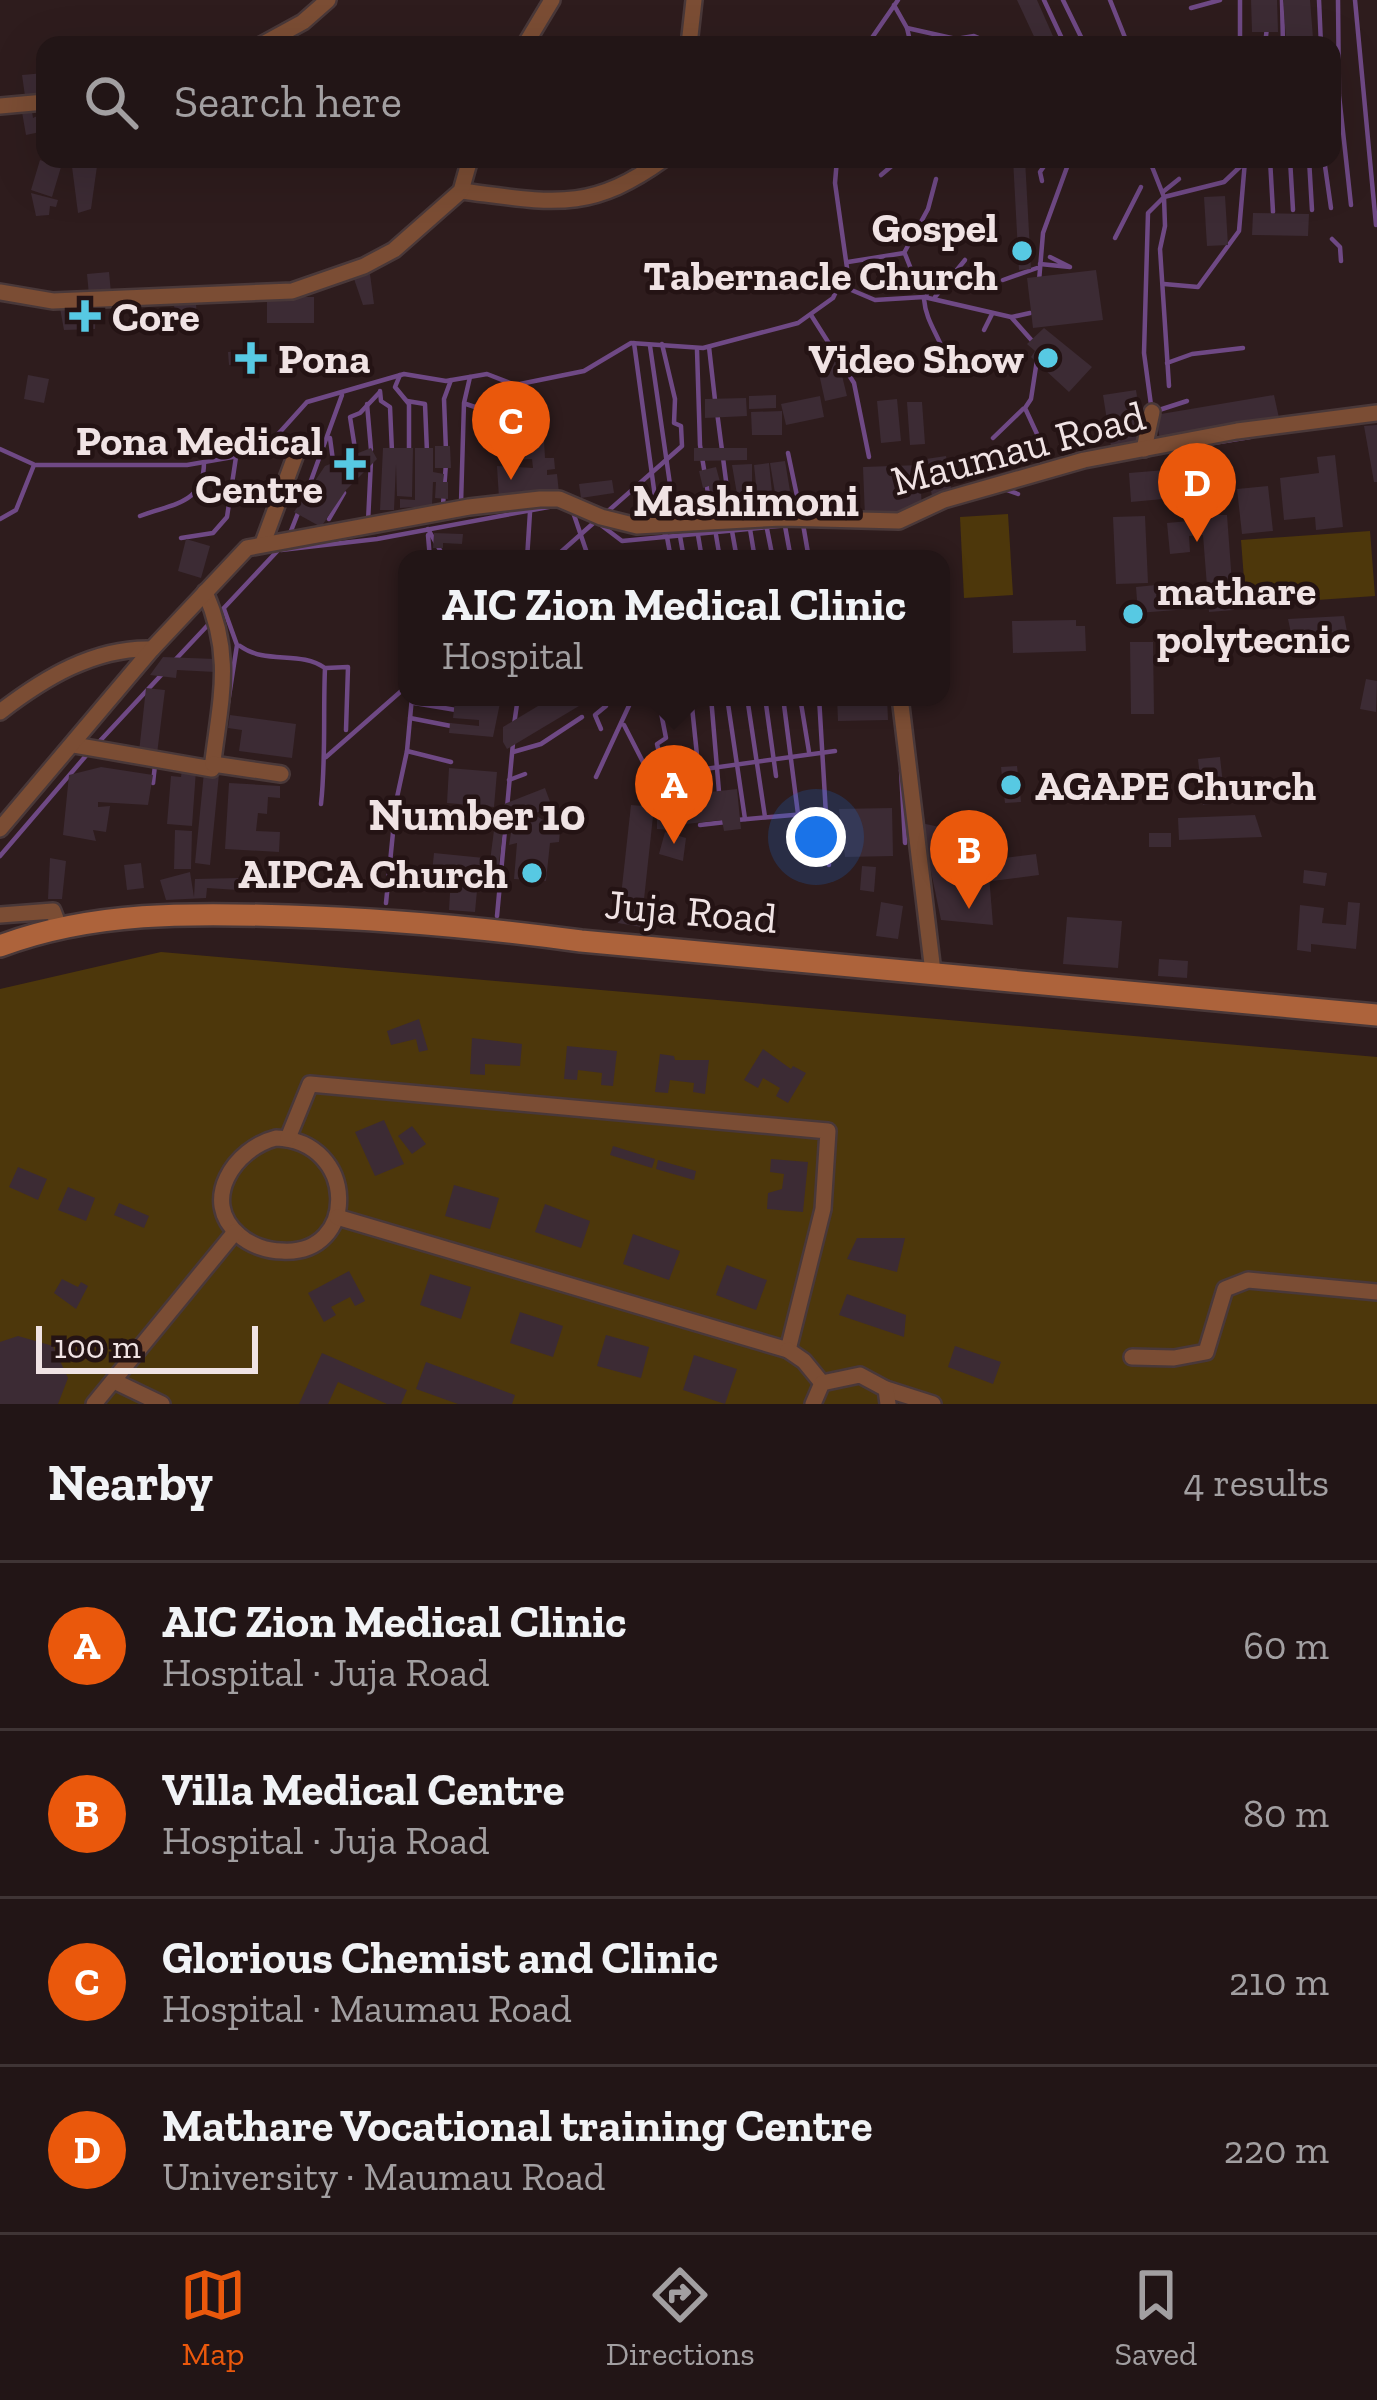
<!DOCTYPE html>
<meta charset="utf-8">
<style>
:root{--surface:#221516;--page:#2e2223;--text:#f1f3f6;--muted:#a29fa1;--line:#3f3435;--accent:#ea580c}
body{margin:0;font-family:"Zilla Slab",serif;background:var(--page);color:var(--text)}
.scale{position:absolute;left:36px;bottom:30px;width:222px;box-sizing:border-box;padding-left:12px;border:6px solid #f0e3e4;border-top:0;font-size:33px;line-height:42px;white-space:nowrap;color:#f0e3e4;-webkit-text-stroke:9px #241314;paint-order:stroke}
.you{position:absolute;left:816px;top:837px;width:42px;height:42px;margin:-30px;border:9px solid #fff;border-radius:50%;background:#1a73e8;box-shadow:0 0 0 18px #1a73e833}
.badge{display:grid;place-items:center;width:78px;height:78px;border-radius:50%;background:var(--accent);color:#fff;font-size:39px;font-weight:700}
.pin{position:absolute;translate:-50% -99px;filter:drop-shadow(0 3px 6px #0008)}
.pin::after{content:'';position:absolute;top:63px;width:42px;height:36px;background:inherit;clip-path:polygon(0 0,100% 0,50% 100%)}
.popup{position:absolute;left:398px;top:550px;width:552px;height:156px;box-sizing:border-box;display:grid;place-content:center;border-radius:24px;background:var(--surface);filter:drop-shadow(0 3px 9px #0005);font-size:39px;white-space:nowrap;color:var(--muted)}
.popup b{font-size:45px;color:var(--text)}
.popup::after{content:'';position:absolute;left:50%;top:100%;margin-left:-24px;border:24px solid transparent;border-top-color:var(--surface)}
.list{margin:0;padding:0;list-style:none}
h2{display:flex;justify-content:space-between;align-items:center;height:156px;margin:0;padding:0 48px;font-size:51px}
h2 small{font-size:39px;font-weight:400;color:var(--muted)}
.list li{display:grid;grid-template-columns:78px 1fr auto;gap:36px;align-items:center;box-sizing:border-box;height:168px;padding:0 48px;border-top:3px solid var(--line)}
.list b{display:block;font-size:45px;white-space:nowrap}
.list p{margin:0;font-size:39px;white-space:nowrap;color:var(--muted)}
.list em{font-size:39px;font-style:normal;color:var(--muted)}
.icon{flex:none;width:66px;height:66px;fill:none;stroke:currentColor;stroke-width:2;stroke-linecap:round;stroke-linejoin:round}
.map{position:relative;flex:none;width:1377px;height:1404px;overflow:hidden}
.search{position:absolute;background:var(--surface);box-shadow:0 12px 48px #0002;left:36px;right:36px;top:36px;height:132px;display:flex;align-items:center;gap:30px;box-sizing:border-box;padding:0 42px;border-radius:24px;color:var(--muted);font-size:45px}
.sheet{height:828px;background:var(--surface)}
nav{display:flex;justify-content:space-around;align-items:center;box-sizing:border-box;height:168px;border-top:3px solid var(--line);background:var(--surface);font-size:33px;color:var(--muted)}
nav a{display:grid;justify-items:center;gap:6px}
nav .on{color:var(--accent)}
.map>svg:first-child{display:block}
.green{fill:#4d370b}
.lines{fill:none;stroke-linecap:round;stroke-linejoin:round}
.stream{stroke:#6f4985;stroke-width:4.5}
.building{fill:#3c2b34}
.street-casing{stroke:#493839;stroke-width:20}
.secondary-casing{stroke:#493839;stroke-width:26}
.street{stroke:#7b4d34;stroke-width:15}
.secondary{stroke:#ad633b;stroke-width:21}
.poi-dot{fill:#57c9e3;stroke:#241314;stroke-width:4.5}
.labels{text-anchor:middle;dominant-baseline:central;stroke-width:9;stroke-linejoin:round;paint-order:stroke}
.poi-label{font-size:42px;font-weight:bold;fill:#f0e3e4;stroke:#241314;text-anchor:end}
.street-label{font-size:42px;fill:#f0e3e4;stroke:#241314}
.neighbourhood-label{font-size:45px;font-weight:bold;fill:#f0e3e4;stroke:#241314}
</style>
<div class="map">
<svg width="1377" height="1404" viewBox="0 0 1377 1404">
<rect width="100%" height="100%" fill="#2e1c1d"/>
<g class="green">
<path d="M1008 514 1013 595 964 598 960 517Z"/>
<path d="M1370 531 1375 596 1246 605 1241 540Z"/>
<path d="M161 952 1377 1057V1404H0V989Z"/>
</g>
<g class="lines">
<g class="stream">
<path d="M1044 0 1065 45"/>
<path d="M1063 0 1083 41"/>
<path d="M1110 0 1128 45"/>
<path d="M1282 0 1283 45"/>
<path d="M1319 0 1321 45"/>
<path d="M1338 0 1339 95 1351 205"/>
<path d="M1355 0 1376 225"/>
<path d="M894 5 907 28 956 39 974 36 995 45"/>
<path d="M1191 8 1220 0"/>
<path d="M907 28 911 45"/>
<path d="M867 45 898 0"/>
<path d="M1240 45V0"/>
<path d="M1265 45 1267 27"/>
<path d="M1149 159 1164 197 1165 226 1160 249 1169 386"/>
<path d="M1270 159 1273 212"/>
<path d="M1290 159 1293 210"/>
<path d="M1309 159 1312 210"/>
<path d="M1324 159 1331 208"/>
<path d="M881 175 900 159"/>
<path d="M1042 181 1040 172 1049 159"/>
<path d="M1164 191 1179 179"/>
<path d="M1115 238 1141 187"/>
<path d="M1332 239 1340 247 1341 261"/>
<path d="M905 254 911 269 927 285V294"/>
<path d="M848 262 904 253 928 209 936 179"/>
<path d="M1040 264 1070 267 1050 257"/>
<path d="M1003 280 1037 268"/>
<path d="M1039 281 1043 233 1070 159"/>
<path d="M1164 284 1198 287 1239 231 1245 161"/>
<path d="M842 286 875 300 924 297 1011 317 1034 343"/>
<path d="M935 297 965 260"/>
<path d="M924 299C926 323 940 336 946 359"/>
<path d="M811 315 854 383 869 457"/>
<path d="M1012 317 1030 313"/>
<path d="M984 330 992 314"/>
<path d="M634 343 659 526 667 537 671 559"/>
<path d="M650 346 674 512"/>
<path d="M709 347 715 400"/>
<path d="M697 350 700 445 712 517"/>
<path d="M1037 360 1031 399 1025 408 1037 434"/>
<path d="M1167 363 1192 354 1243 348"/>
<path d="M400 375 395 387 409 404V453"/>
<path d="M380 391 381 401 390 407 392 452"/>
<path d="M407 401 425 404 427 452"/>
<path d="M367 404 371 450"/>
<path d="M466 404 484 410 489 428 528 430 534 441"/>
<path d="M1151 405 1144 353 1148 213 1164 197 1224 182 1245 162"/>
<path d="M1156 411 1187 401"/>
<path d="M717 412 731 519"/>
<path d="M330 438 334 468"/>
<path d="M993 438 1023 409"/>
<path d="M1213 443 1250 437"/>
<path d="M0 449 33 464"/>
<path d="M446 451 444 399 451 380"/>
<path d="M788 453 801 515"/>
<path d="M356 455 350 417 360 413 379 393"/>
<path d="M1001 488 1018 494"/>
<path d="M305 497 342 395"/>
<path d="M461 503 464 403 470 377"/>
<path d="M443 505 446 463"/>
<path d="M573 512 589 559"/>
<path d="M607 512 682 446 681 426 674 423 675 399 662 344"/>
<path d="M140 516C174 503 204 504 204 462"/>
<path d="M0 519 16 510 34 465H187L262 452 307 402 404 374 446 381 487 374 515 385 584 371 631 343 703 348 798 323 833 298 847 268 835 183 837 159"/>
<path d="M329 519 344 493"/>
<path d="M368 522 371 461"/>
<path d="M597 522 622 541 789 525"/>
<path d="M803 524 809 559"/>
<path d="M785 526 791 559"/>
<path d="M428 529 445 559"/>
<path d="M750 529 755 559"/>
<path d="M767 529 773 559"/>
<path d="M732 531 737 559"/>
<path d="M428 535 430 559"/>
<path d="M698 535 702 559"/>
<path d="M716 535 720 559"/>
<path d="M289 536 298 513"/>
<path d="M680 536 684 559"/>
<path d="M181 538 213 533 227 517 236 457"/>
<path d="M281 550 377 539 554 506"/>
<path d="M527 559 530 512"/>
<path d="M553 559 598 519"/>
<path d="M224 609 237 645 228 703"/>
<path d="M240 646C266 665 300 650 325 668 323 714 326 759 321 804"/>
<path d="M176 659 283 545"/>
<path d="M326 668 348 667 346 730"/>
<path d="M658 697 666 738 657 744 670 800"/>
<path d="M691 697 701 794"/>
<path d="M711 697 719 792"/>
<path d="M727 697 745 819"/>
<path d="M747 697 765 817"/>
<path d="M765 697 776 776"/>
<path d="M783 697 798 814"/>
<path d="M800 697 809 752"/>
<path d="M819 697 829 865"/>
<path d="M414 703 456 710"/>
<path d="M410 718 451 726"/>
<path d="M514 725 518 697"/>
<path d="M624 725 643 762 649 798"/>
<path d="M601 729 595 715 606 706 601 697"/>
<path d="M98 743 164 672"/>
<path d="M407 751 451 762"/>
<path d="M513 752 541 744 582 717"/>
<path d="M326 757 407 686"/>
<path d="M901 770 905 843"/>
<path d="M596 777 633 697"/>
<path d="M647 777 835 751"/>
<path d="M509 780 525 774"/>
<path d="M153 783 155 765"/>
<path d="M737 820 827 812"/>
<path d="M700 825 726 822"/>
<path d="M0 856 90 751"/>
<path d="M386 903 396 802 407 751 412 697"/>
<path d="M497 916 513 743"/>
</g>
</g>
<g class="building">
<path d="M1017 0H1037L1056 43 1038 45Z"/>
<path d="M1251 0H1277L1278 32H1252Z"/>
<path d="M1283 0H1310L1313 38 1286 39Z"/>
<path d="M45 73V94L25 96 22 75Z"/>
<path d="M32 111 33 118 45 112V131L26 135 22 112Z"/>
<path d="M71 159H98L91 209 78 213Z"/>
<path d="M1013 159H1025L1031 269 1019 270Z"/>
<path d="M40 160 61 167 52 197 31 190Z"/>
<path d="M31 193 58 200 56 207 50 206 49 215 36 216Z"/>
<path d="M1225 196 1228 245 1207 246 1204 197Z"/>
<path d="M1253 213 1309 214 1308 236 1252 235Z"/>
<path d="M1096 270 1103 320 1033 328 1027 278Z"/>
<path d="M109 272 111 293 89 295 87 274Z"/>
<path d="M370 274 374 304 363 305 353 276Z"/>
<rect x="267" y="297" width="47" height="26"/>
<path d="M196 302 197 324 175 325 174 303Z"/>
<path d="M60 308H96L95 329 64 330Z"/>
<path d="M1044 328 1092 367 1069 392 1031 357 1035 351 1027 344Z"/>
<path d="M262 350 263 363 229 365 228 352Z"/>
<path d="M837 355 847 396 825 401 816 360Z"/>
<path d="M28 375 49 379 44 403 24 399Z"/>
<path d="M1136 390 1144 442 1111 446 1103 395Z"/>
<path d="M776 395V408L749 409V396Z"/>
<path d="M1274 395 1279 418 1160 439 1155 415Z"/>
<path d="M820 396 824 417 786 425 781 404Z"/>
<path d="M746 398 747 416 705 418V399Z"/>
<path d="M897 399 901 441 881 443 877 401Z"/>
<path d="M907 402H922L925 444 910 445Z"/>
<path d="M782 411V435H752L751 412Z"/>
<path d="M1377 425V482H1374L1364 426Z"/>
<path d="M544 440 545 458H554L555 469 547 470V475L557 474 559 493 499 498 497 466 533 468 532 459 499 460 495 442Z"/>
<path d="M435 446H450L451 468H435Z"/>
<path d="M371 448 377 459 346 490 321 527 294 512 325 466Z"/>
<path d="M383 448H413L412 497 397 496 396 464 394 510H380Z"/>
<path d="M415 448H433V472L444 474 443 482H448V499L435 498 436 482H433L432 506 400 508V499L415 500Z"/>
<path d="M694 448H747V460L694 461Z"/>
<path d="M1335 455 1343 527 1316 530 1315 517 1284 520 1280 478 1319 473 1317 457Z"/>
<path d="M946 456 953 500 933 503 926 459Z"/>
<path d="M785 461 790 491 775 493 770 463Z"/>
<path d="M769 463 772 492 763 493 778 497V509L756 510V497L763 493 757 494 754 465Z"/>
<path d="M752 464V498L738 500 732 465Z"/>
<path d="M920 465 922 514 865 517 863 467Z"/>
<path d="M1214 466 1216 494 1131 502 1129 473Z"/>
<path d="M716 467 727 508 713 509 709 486 703 488 699 471Z"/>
<path d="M612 480 614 493 581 498 579 484Z"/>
<path d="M1268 486 1273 531 1242 534 1237 489Z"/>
<path d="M1218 508V515H1227L1234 610 1209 612 1203 535 1189 536 1190 552 1170 554 1167 523 1189 521 1188 510Z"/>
<path d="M1145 516 1148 583 1116 584 1113 517Z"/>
<path d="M434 533 463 534 462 544 443 543V548H433Z"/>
<path d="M186 539 210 546 201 578 178 571Z"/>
<path d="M1186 582 1189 609 1138 613 1136 587Z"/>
<path d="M1344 616 1350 647 1295 652 1288 619Z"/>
<path d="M1076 620V626H1085L1086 651 1013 653 1012 621Z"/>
<path d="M1130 642H1153L1154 714H1131Z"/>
<path d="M163 657 215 659V672L177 670 176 678 150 675Z"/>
<path d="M1366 679 1377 681 1376 712 1360 709Z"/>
<path d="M146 688 165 690 157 754 139 752Z"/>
<path d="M553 697H594L507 749 503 742V727Z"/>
<path d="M837 697H887L888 720 838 721Z"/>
<path d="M455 700 500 703 493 737 449 733 450 723 479 726V720L453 718Z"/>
<path d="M230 715 296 724 292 758 239 751 242 730 228 728Z"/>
<path d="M1220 757 1225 803 1203 805 1198 759Z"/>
<path d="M1017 766 1021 802 1005 803 1001 767Z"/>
<path d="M101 767 153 775 148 805 98 802V807L110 806 106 832 93 830 96 841 63 835 69 775Z"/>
<path d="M449 768 497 772 494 807 447 803Z"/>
<path d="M182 769 196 770 192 826 167 824 171 776 181 777Z"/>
<path d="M204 772 219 774 210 865 195 863Z"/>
<path d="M229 783 280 786V798L268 797 267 814 258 813 256 831 280 832 279 852 225 849Z"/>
<path d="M545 788 552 807 533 814 560 830 559 842 550 843 546 881 514 879 517 843 509 845 512 826 524 817 510 822 504 804Z"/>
<path d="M737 789 741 829 724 831 722 820 686 824 683 795Z"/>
<path d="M631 805 654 807 641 927 618 923Z"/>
<path d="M892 808 893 856 845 857 839 809Z"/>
<path d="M657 811H674L673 830 657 829Z"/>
<path d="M1255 815 1262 837 1179 840 1178 818Z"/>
<path d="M921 823 986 837 993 925 941 920Z"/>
<path d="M175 830 192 831 191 869H174Z"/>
<path d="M494 830 503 831 497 878 488 877Z"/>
<path d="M665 832 686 838 683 861 659 854Z"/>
<rect x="1149" y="833" width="22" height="14"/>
<path d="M434 853 484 858 482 878 432 873Z"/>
<path d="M1036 854 1039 875 992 881 989 860Z"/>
<path d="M50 858 66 861 62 899H48Z"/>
<path d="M141 863 144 888 127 890 124 865Z"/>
<path d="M862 866 876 867 874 892 860 890Z"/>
<path d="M1304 870 1327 873 1325 886 1303 883Z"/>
<path d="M190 872 194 897 195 879 239 878 238 890 207 888 206 898 166 900 160 880Z"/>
<path d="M459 878 478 880 475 912 449 910 450 893H458Z"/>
<path d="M881 902 903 906 898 939 876 936Z"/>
<path d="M1348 902 1360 903 1356 949 1311 944V952L1297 950 1300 905 1324 908 1322 923 1346 925Z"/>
<path d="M1067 917 1122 921 1118 968 1063 964Z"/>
<path d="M1159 959 1188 961 1187 978 1158 976Z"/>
<path d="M419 1019 428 1050 419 1052 416 1039 391 1045 387 1031Z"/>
<path d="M472 1038 522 1044 520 1066 485 1064V1075L470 1074Z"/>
<path d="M567 1046 617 1051 613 1086 601 1085 602 1073 578 1070 577 1080 564 1079Z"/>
<path d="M763 1049 791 1069 793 1066 806 1073 788 1103 776 1096 780 1088 763 1078 758 1088 744 1080Z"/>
<path d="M660 1054 674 1056 675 1060H709L705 1094 693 1092 694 1083 670 1080 668 1093 655 1092Z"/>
<path d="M384 1120 404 1164 375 1176 355 1132Z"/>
<path d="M412 1126 426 1144 412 1154 398 1136Z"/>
<path d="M613 1146 655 1159 652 1168 610 1155Z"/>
<path d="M771 1159 808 1162 803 1212 767 1209 768 1193 782 1189 784 1174 770 1172Z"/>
<path d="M658 1160 696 1171 694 1180 656 1169Z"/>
<path d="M18 1167 47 1179 38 1200 9 1187Z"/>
<path d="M454 1185 499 1198 490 1229 445 1216Z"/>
<path d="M68 1187 95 1198 86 1221 58 1210Z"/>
<path d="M119 1203 149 1216 144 1228 114 1215Z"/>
<path d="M545 1204 590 1221 581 1248 535 1232Z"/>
<path d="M633 1234 680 1251 669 1280 623 1264Z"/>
<path d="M857 1238H905L897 1272 847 1259Z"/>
<path d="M727 1265 767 1280 756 1310 716 1295Z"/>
<path d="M349 1271 365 1301 355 1306 350 1297 331 1307 336 1315 324 1322 308 1293Z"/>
<path d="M430 1274 471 1287 461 1319 420 1305Z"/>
<path d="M62 1279 78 1287 81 1282 88 1286 76 1309 54 1293Z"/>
<path d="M847 1294 906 1315 904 1337 839 1315Z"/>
<path d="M520 1312 563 1326 553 1357 510 1343Z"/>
<path d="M606 1335 649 1347 641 1378 597 1366Z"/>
<path d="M18 1336 53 1346 68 1378 58 1404H0V1342Z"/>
<path d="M955 1346 1001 1362 993 1384 948 1367Z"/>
<path d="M322 1353 407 1390 401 1404H387L338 1382 328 1404H299Z"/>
<path d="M694 1355 737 1369 725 1404 683 1390Z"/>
<path d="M426 1362 515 1395 512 1404H458L416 1389Z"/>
</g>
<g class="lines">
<defs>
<g id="street">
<path d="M261 45 303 22 328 0"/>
<path d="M525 45 552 0"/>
<path d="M689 45 694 0"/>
<path d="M0 106 45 102"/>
<path d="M461 191C550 202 588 214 664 159"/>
<path d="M0 292 53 301 292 291 364 266 394 250 461 191 470 159"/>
<path d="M1144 449 1152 412"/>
<path d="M263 543 300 443"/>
<path d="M900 697 933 972"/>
<path d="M0 712C44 678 95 647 152 649"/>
<path d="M74 745 212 769C220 700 234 657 205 592"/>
<path d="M213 764 281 774"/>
<path d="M0 829 152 649 247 548 469 507 540 499H559L601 517 637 526 782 518 899 521 944 500 1084 460 1237 431 1377 413"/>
<path d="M0 915 53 911 60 929"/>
<path d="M276 1138C358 1141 359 1256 282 1251 267 1251 250 1245 239 1235 199 1201 235 1148 276 1138Z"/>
<path d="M288 1138 310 1084 828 1131 823 1209 788 1350 337 1217"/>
<path d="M788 1350 804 1361 822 1383"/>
<path d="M1132 1357 1174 1358 1206 1352 1225 1289 1248 1280 1377 1292"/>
<path d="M114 1381 162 1404"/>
<path d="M886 1389 933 1404"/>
<path d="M94 1404 235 1232"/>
<path d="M813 1404 822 1383 860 1375 886 1389 888 1404"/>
</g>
<path id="secondary" d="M0 946C93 911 191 913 289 916 387 919 484 928 581 941L1377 1015"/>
</defs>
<use href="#street" class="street-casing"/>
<use href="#secondary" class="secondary-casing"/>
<use href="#street" class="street"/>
<use href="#secondary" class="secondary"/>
</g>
<g class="poi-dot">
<circle cx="1022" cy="251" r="12"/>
<path d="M79 298h12v12h12v12h-12v12h-12v-12h-12v-12h12z"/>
<path d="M245 340h12v12h12v12h-12v12h-12v-12h-12v-12h12z"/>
<circle cx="1048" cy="358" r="12"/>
<path d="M344 446h12v12h12v12h-12v12h-12v-12h-12v-12h12z"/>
<circle cx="1133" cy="614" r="12"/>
<circle cx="1011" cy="785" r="12"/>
<circle cx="532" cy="873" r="12"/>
</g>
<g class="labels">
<g class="poi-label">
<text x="998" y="227">Gospel<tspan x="998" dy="48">Tabernacle Church</tspan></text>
<text x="112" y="316" text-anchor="start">Core</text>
<text x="278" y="358" text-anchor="start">Pona</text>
<text x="1024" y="358">Video Show</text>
<text x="323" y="440">Pona Medical<tspan x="323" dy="48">Centre</tspan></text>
<text x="1157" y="590" text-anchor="start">mathare<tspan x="1157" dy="48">polytecnic</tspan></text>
<text x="1035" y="785" text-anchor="start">AGAPE Church</text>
<text x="508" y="873">AIPCA Church</text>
</g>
<g class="street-label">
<text transform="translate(1018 448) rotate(-15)">Maumau Road</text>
<text transform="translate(691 911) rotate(5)">Juja Road</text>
</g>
<g class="neighbourhood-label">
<text x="746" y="501">Mashimoni</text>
<text x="477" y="815">Number 10</text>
</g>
</g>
</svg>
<div class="scale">100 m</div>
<div class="you"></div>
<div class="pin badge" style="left:674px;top:844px">A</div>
<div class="popup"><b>AIC Zion Medical Clinic</b>Hospital</div>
<div class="pin badge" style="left:969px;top:909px">B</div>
<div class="pin badge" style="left:511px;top:480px">C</div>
<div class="pin badge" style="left:1197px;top:542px">D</div>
<div class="search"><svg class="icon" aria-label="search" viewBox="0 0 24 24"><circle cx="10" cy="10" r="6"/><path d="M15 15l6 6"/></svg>Search here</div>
</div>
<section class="sheet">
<h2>Nearby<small>4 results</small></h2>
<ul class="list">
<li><span class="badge">A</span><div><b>AIC Zion Medical Clinic</b><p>Hospital · Juja Road</p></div><em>60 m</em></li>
<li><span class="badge">B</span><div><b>Villa Medical Centre</b><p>Hospital · Juja Road</p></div><em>80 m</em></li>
<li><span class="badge">C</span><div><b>Glorious Chemist and Clinic</b><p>Hospital · Maumau Road</p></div><em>210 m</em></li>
<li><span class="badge">D</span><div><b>Mathare Vocational training Centre</b><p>University · Maumau Road</p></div><em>220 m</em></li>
</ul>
</section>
<nav>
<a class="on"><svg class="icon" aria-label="map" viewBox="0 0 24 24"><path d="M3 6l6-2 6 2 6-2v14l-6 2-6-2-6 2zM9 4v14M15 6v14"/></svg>Map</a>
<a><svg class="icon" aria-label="directions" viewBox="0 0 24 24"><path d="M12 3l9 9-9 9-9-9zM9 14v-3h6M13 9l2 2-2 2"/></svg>Directions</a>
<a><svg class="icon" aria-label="saved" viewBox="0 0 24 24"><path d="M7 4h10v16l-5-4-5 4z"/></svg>Saved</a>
</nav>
